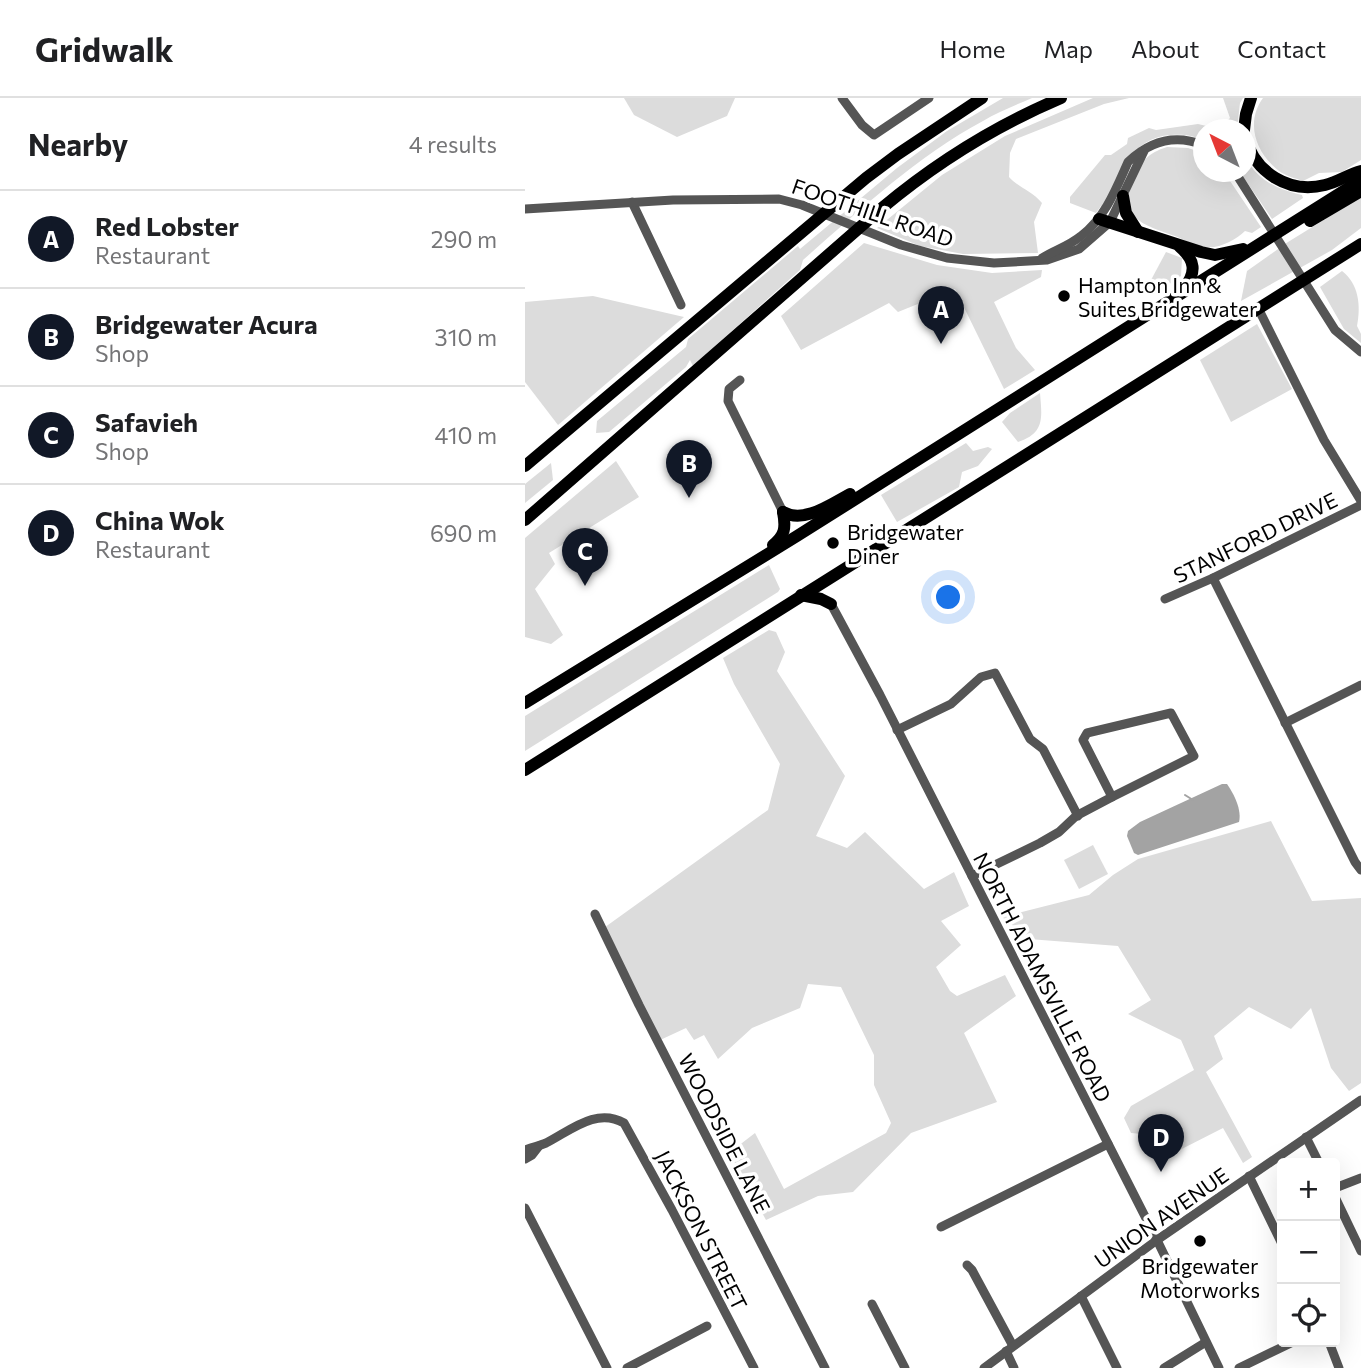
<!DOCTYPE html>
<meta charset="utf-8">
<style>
:root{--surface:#fff;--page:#f6f6f6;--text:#202124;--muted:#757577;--line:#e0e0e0;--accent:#111827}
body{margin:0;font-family:Commissioner,sans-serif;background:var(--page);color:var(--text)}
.controls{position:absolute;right:21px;bottom:21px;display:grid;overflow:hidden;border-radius:7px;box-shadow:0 7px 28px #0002}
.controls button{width:63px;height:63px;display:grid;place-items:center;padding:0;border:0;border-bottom:2px solid var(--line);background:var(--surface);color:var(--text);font:35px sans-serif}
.compass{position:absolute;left:668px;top:21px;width:63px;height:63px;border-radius:50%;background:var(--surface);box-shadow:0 7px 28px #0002;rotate:318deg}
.you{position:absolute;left:424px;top:500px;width:24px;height:24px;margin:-18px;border:5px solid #fff;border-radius:50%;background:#1a73e8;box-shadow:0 0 0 10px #1a73e833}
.badge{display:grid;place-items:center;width:46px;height:46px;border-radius:50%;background:var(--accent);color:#fff;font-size:23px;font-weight:700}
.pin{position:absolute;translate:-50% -58px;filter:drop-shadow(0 2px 4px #0008)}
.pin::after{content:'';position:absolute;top:37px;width:24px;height:21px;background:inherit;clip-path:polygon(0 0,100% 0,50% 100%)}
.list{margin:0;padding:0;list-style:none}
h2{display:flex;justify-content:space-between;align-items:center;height:91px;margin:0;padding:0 28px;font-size:30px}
h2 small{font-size:23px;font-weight:400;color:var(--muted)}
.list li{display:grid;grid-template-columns:46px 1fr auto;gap:21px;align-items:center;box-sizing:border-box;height:98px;padding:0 28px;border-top:2px solid var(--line)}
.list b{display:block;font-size:26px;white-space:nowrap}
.list p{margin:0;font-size:23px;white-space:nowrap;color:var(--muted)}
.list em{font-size:23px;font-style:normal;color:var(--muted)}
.icon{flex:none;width:38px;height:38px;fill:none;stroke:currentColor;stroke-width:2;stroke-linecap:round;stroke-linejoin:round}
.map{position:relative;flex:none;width:836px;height:1270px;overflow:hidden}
header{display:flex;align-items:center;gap:42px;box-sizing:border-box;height:98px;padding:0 35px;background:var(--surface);border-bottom:2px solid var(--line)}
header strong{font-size:33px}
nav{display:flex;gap:38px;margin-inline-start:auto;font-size:24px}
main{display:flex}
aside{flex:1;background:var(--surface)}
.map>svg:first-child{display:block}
.green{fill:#dcdcdc}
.water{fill:#a3a3a3}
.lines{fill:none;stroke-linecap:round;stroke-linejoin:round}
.stream{stroke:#a3a3a3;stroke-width:2}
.minor{stroke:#555;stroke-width:9}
.highway{stroke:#000;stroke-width:12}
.poi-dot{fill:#000;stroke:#fff;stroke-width:2.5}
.labels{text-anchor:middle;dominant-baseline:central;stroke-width:7;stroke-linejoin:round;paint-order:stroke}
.street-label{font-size:21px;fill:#000;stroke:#fff}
.poi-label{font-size:21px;fill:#000;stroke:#fff;text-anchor:start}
</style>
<header>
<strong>Gridwalk</strong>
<nav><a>Home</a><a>Map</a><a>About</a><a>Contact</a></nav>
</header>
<main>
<aside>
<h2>Nearby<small>4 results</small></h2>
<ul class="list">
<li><span class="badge">A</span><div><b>Red Lobster</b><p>Restaurant</p></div><em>290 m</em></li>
<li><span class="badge">B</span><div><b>Bridgewater Acura</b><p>Shop</p></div><em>310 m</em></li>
<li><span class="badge">C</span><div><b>Safavieh</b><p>Shop</p></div><em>410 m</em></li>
<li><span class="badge">D</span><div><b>China Wok</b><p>Restaurant</p></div><em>690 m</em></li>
</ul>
</aside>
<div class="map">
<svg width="836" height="1270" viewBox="0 0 836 1270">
<rect width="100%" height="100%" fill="#fff"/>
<g class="green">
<path d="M99 0H210L202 18 152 39 109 17Z"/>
<path d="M478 0H507C491 7 473 14 458 23 391 59 335 112 278 162L275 172 168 268 165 262 161 269 84 334 71 335 72 323 161 249 163 241 273 148 275 151 372 70 422 33Z"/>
<path d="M568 0H604L579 6 491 41 485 55 484 79C494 90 507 93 517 105L509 124 513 155 438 156 395 148 352 130 417 77 480 38Z"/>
<path d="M698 0H718L715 5 712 31 678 32V43C670 37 657 36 646 37 606 39 594 78 578 109L576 108 571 115 545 105V99L580 57H586L602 46 603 40 624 30 631 32 673 26 694 31 705 20Z"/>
<path d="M738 0H836V62L817 74 794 75 778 83C770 80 764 79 757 75 732 58 719 26 738 0Z"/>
<path d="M642 49 663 50 678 55V74H699L736 129 727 135 720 133C711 142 693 151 681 149 671 148 659 142 650 138 619 127 591 120 609 81 616 63 623 55 642 49Z"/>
<path d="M721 61C734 83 752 91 777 97L778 100 747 121 715 74H720Z"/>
<path d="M836 99V130L807 152 716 203 722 173 763 144Z"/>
<path d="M339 145 412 167 467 175 517 172 516 179 469 204 491 250 510 272 479 291 430 191 373 214 364 205 276 252 256 218Z"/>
<path d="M641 154 657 160 656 178 630 196H626V182Z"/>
<path d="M817 173C834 186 836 208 832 228L836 236V245L819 231 795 189Z"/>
<path d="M68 198 159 219 33 327 0 284V204Z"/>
<path d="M732 226 767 291 706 324 675 262Z"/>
<path d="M515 295C517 320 520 335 493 344L477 324 485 315Z"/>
<path d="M441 345 448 353 463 349 467 351 453 368 437 374 434 389 372 424 356 397Z"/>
<path d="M91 363 114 399 24 455 30 466 10 491 38 537 26 546 0 539V440Z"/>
<path d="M26 365 28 382 0 405V386Z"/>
<path d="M244 467 255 491 253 494 0 653V618Z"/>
<path d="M244 532 251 534 260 554 252 573 320 678 291 738 322 750 340 734 399 791 429 774 444 808 416 823 436 847 411 869 425 893 432 898 480 877 491 898 439 935 472 1004 386 1035 328 1094 293 1098 241 1122 204 1055 230 1035 259 1091 361 1035 366 1025 349 987V957L316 889 283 886 275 910 227 930 193 961 179 937 169 942 161 930 133 943 76 832 243 712 255 666 209 586 198 560Z"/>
<path d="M746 723 787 803 836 800V985L824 993 806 970 786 910 766 931 724 909 689 938 698 961 681 974 727 1059 718 1065 698 1030 643 1058 628 1037 606 1035 599 1020 606 1008 669 972 656 942 603 916 626 902 593 848 504 841 477 819 564 797 588 777 613 761Z"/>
<path d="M568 747 583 776 554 791 539 762Z"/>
</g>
<path class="water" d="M697 686H702C709 696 717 712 714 724L613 757 609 755 602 738 603 733 615 724Z"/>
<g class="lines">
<path class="stream" d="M660 697 668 702"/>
<g class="minor">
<path d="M317 0 337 27 349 37 404 0"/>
<path d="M710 74 810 232 836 254"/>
<path d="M107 104 156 207"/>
<path d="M0 111 148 102 254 101 277 107 376 147 422 160 469 165 522 162 554 151 585 124 619 53"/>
<path d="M517 160C530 152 544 148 556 138 580 120 591 91 603 64 625 43 650 36 678 47"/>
<path d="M733 210 799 342 836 403"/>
<path d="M215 282 204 291 203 303 258 414"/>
<path d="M688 480 830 764 836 772"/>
<path d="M640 501 688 480 836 407"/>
<path d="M306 506 355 597 632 1142 694 1270"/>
<path d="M646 615 669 658 587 699 558 642 562 635Z"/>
<path d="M760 625 836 587"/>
<path d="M372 632 426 606 456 579 470 575 505 641 518 651 553 718"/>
<path d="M447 778 515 745 534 734 551 718 587 699"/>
<path d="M70 816 114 907 300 1270"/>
<path d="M781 1039 794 1065"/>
<path d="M0 1052C7 1049 14 1048 21 1045 45 1033 71 1009 99 1025L147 1112 229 1270"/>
<path d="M0 1061 7 1057 14 1048"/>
<path d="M724 1078 757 1146"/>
<path d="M810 1090 836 1080"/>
<path d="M810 1099 836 1153"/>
<path d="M0 1110 82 1270"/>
<path d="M416 1129 583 1046"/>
<path d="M442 1167 447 1172 488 1248"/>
<path d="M556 1198 592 1270"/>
<path d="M347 1206 380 1270"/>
<path d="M804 1244 814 1270"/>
<path d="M481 1253 489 1270"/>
<path d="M102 1270 182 1228"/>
<path d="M459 1270 632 1142 836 1002"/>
<path d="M639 1270 681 1244"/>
<path d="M714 1270 768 1244"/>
</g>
<g class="highway">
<path d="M719 32 721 16 726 0"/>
<path d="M720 39C730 75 764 96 800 87 813 84 824 76 836 73"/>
<path d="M598 98 601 115 613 134"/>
<path d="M574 121 676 154 690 157 718 151"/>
<path d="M785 123 836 93"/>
<path d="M655 149C670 162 672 174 659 190"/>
<path d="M0 368 341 80 373 56 457 0"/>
<path d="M258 414C279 426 306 406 325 396"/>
<path d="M0 422 357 110C412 64 470 28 536 0"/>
<path d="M248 447C260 437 261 430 258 414"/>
<path d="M276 497 296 501 306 506"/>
<path d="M0 605 272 438 836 82"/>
<path d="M0 672 836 146"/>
</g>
</g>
<g class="poi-dot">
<circle cx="539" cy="198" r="7"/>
<circle cx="308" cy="445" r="7"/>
<circle cx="675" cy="1143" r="7"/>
</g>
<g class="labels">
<g class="street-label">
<text transform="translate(348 114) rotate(19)">FOOTHILL ROAD</text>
<text transform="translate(730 439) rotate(-26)">STANFORD DRIVE</text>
<text transform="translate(518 879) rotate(63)">NORTH ADAMSVILLE ROAD</text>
<text transform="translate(200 1035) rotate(63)">WOODSIDE LANE</text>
<text transform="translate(636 1119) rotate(-35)">UNION AVENUE</text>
<text transform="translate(177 1132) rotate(63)">JACKSON STREET</text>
</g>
<g class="poi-label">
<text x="553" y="186">Hampton Inn &amp;<tspan x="553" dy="24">Suites Bridgewater</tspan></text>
<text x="322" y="433">Bridgewater<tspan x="322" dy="24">Diner</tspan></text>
<text x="675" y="1167" text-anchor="middle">Bridgewater<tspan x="675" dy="24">Motorworks</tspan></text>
</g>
</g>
</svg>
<div class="controls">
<button>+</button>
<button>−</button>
<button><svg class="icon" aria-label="locate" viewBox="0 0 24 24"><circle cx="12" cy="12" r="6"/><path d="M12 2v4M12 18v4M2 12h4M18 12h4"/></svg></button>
</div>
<svg class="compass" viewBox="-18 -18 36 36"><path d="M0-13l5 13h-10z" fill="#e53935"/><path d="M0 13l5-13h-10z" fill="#757577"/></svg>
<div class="you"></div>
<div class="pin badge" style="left:416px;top:246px">A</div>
<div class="pin badge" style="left:164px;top:400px">B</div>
<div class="pin badge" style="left:60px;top:488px">C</div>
<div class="pin badge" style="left:636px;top:1074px">D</div>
</div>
</main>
